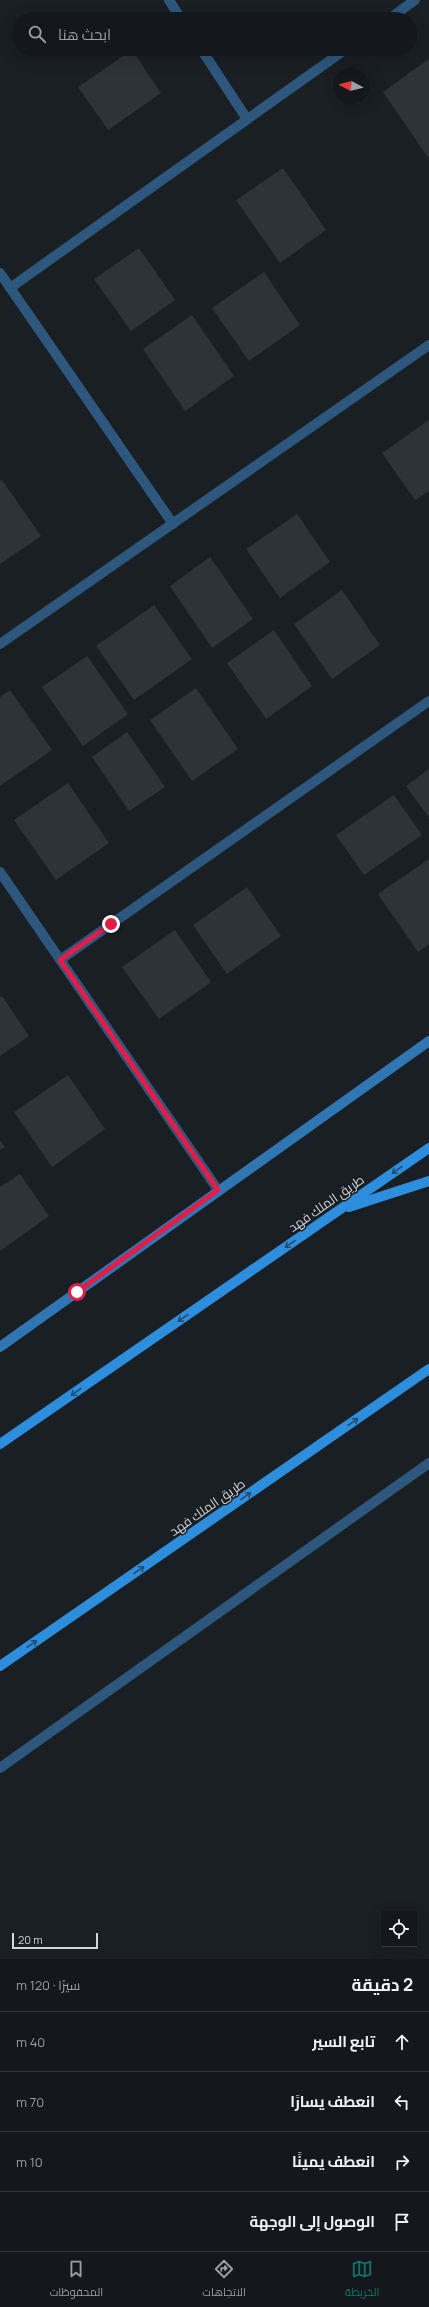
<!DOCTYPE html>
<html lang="ar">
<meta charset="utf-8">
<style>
:root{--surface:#14171b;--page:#1d2024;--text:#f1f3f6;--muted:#9d9fa3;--line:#33363a;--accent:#0f766e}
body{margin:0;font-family:Manrope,Cairo,sans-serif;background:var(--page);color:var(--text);direction:rtl}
.controls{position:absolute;right:12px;bottom:12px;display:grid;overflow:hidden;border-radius:0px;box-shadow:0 4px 16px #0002}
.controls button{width:36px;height:36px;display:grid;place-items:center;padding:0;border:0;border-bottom:1px solid var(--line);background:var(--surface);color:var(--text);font:20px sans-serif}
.compass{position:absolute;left:333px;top:68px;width:36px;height:36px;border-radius:50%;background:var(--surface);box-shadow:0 4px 16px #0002;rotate:277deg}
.scale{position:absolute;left:12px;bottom:10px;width:86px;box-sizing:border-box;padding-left:4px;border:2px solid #d2d5d9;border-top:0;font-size:11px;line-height:14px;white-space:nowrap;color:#d2d5d9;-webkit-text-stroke:3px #1a1f24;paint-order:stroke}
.stop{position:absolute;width:12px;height:12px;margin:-9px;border:3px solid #e11d48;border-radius:50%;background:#fff}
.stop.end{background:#e11d48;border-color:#fff;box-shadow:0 1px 4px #0008}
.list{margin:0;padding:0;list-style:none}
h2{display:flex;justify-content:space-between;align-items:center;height:52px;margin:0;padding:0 16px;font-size:17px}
h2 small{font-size:13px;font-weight:400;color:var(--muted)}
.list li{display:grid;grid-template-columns:26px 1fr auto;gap:12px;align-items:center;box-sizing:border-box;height:60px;padding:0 16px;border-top:1px solid var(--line)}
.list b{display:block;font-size:15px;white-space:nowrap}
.list em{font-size:13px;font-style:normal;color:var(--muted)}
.icon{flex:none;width:22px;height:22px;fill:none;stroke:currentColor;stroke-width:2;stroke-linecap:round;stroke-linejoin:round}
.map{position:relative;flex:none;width:429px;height:1959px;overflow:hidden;direction:ltr}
.search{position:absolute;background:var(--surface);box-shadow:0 4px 16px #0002;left:12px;right:12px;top:12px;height:44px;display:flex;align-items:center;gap:10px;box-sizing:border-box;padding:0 14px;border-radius:22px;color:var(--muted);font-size:15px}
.sheet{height:292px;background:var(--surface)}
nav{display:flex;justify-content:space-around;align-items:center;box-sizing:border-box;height:56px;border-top:1px solid var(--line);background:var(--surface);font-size:11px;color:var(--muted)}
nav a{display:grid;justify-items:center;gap:2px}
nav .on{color:var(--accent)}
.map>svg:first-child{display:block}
.building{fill:#2e3338}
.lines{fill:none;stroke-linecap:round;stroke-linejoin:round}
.street{stroke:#2d577d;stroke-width:10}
.secondary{stroke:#2f76b3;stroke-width:10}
.primary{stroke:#2d8edd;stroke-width:10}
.oneway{stroke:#224b6e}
.route{stroke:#e11d48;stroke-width:5}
.labels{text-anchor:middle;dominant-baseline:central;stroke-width:3;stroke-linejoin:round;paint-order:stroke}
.street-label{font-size:13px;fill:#d2d5d9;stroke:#1a1f24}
</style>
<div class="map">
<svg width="429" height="1959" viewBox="0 0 429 1959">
<rect width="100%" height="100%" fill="#1a1f24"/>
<g class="building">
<path d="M132 50 161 93 108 130 78 87Z"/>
<path d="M429 59V159L383 92Z"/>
<path d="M283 168 326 230 280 263 236 200Z"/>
<path d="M139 248 175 300 131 331 94 279Z"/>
<path d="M264 272 300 325 249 361 212 308Z"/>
<path d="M192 315 234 376 185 411 143 349Z"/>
<path d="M429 420V491L415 500 382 453Z"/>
<path d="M2 480 41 536 0 564V481Z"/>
<path d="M297 514 330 562 280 598 246 549Z"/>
<path d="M210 557 253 619 212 648 170 586Z"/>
<path d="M342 590 380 645 332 679 294 624Z"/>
<path d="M154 605 192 659 134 700 96 646Z"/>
<path d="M274 630 312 686 266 719 227 663Z"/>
<path d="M87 656 128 714 83 746 42 687Z"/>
<path d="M196 688 238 749 192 781 150 720Z"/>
<path d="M10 690 52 750 0 786V697Z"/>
<path d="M127 732 165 787 129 811 92 757Z"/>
<path d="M429 769V818L406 786Z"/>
<path d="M68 783 109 843 56 880 14 820Z"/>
<path d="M394 795 422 835 364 875 336 835Z"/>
<path d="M429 859V944L418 952 378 894Z"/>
<path d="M247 887 281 936 227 974 193 925Z"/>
<path d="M175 930 211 982 159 1019 122 967Z"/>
<path d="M2 996 29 1036 0 1056V997Z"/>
<path d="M68 1075 105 1129 52 1167 14 1112Z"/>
<path d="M0 1140 5 1147 0 1150Z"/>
<path d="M20 1174 49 1216 0 1251V1187Z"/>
</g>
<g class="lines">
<g class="street">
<path d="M169 0 181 19"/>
<path d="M389 19 415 0"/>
<path d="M201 49 247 119"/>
<path d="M0 273 173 524"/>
<path d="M10 288 346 49"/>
<path d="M0 644 429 345"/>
<path d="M0 872 218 1190"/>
<path d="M60 960 429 701"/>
<path d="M0 1768 429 1463"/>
</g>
<path class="secondary" d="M0 1347 429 1041"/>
<g class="primary">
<path d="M349 1207 429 1181"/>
<path d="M0 1444 429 1148"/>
<path d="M0 1666 429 1369"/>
</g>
</g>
<defs><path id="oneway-shaft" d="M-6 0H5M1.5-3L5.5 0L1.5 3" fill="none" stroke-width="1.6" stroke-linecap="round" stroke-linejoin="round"/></defs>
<g class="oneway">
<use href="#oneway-shaft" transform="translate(397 1170) rotate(145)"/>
<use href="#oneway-shaft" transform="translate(290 1244) rotate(145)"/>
<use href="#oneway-shaft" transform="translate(183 1318) rotate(145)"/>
<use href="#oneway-shaft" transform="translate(76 1392) rotate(145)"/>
<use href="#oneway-shaft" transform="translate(353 1422) rotate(-35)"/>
<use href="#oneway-shaft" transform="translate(246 1496) rotate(-35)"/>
<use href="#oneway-shaft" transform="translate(139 1570) rotate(-35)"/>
<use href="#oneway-shaft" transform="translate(32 1644) rotate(-35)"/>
</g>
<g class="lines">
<path class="route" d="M77 1292 218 1190 60 960 111 924"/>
</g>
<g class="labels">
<g class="street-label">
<text transform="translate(326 1203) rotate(-35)">طريق الملك فهد</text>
<text transform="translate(207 1507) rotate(-35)">طريق الملك فهد</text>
</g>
</g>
</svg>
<div class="controls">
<button><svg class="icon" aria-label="locate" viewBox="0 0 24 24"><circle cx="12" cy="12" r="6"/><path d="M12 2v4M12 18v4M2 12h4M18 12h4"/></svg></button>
</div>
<svg class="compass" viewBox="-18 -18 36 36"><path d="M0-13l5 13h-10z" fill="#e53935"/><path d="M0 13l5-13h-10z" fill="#9d9fa3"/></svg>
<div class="scale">20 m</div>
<div class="stop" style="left:77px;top:1292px"></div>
<div class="stop end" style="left:111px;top:924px"></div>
<div class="search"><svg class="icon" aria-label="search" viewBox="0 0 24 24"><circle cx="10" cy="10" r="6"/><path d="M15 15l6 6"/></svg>ابحث هنا</div>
</div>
<section class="sheet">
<h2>2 دقيقة<small>سيرًا · 120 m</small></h2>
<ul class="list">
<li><svg class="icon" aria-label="ahead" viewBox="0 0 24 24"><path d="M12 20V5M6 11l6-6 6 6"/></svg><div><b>تابع السير</b></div><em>40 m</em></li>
<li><svg class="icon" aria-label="left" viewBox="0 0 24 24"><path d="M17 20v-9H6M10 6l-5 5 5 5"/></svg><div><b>انعطف يسارًا</b></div><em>70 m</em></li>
<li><svg class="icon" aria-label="right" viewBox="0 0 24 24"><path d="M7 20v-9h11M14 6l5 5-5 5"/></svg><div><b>انعطف يمينًا</b></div><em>10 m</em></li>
<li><svg class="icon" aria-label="arrive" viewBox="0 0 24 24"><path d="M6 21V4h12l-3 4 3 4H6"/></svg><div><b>الوصول إلى الوجهة</b></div></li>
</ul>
</section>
<nav>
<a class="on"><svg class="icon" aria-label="map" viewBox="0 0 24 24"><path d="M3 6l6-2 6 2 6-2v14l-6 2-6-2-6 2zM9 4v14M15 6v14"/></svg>الخريطة</a>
<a><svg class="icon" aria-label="directions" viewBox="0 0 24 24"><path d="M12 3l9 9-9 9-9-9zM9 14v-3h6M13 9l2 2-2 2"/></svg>الاتجاهات</a>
<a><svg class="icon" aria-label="saved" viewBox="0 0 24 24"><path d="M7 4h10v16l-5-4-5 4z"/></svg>المحفوظات</a>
</nav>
